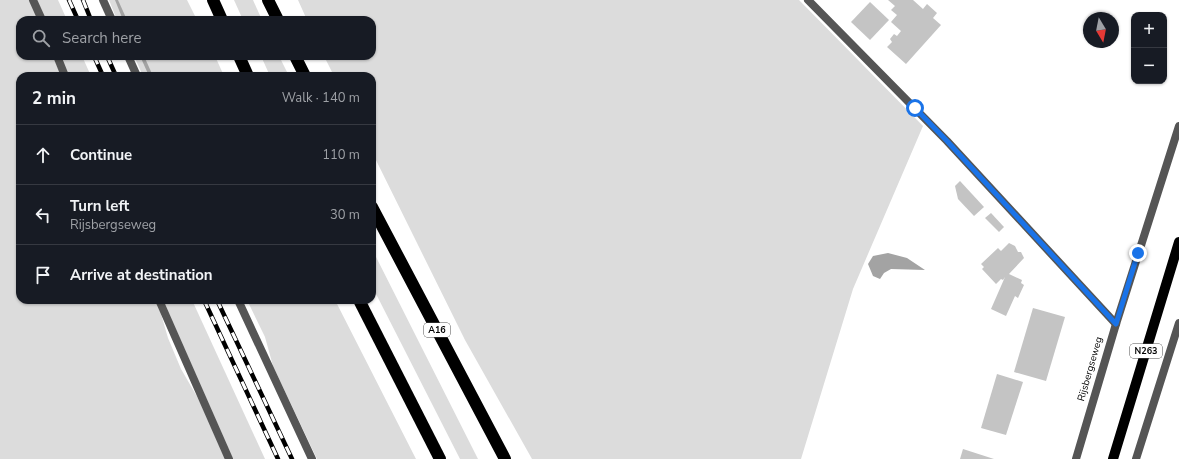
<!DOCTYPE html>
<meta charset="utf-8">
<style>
:root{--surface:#171b24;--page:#242831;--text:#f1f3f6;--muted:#9ea1a6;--line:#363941}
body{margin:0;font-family:"Nunito Sans",sans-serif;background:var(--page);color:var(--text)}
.controls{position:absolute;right:12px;top:12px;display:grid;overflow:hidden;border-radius:8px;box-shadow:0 1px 3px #0004}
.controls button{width:36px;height:36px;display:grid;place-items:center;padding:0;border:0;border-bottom:1px solid var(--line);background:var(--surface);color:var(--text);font:20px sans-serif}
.compass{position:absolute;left:1083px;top:12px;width:36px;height:36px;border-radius:50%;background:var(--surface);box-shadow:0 1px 3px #0004;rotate:170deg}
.stop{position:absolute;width:12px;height:12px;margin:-9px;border:3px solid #1a73e8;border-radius:50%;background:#fff}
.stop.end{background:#1a73e8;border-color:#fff;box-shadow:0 1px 4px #0008}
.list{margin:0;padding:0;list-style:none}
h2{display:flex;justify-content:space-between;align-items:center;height:52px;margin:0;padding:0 16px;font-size:17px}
h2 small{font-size:13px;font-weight:400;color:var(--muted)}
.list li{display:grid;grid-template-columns:26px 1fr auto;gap:12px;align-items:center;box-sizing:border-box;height:60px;padding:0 16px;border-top:1px solid var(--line)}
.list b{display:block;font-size:15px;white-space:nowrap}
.list p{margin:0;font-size:13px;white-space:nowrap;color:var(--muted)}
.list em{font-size:13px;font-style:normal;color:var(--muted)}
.icon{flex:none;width:22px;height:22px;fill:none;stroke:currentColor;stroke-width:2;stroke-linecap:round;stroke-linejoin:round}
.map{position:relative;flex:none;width:1179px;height:459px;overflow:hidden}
.search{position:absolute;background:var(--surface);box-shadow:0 1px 3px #0004;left:16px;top:16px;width:360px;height:44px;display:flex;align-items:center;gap:10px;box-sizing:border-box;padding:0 14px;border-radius:12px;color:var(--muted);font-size:15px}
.panel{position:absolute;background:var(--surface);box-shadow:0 1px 3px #0004;left:16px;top:72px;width:360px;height:232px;border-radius:12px}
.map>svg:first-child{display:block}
.green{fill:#dcdcdc}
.water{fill:#a3a3a3}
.building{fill:#c4c4c4}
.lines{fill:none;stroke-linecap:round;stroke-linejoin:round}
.lane{stroke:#555;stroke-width:8}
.street{stroke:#555;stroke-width:8}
.primary{stroke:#000;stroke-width:10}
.highway{stroke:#000;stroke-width:12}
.rail-casing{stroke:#000;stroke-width:4.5}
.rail{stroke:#fff;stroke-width:3;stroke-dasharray:9;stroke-linecap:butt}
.route{stroke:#1a73e8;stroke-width:5}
.labels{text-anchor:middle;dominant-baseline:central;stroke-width:3;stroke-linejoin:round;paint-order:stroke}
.shield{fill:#fff;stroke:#4c4c4c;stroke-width:1}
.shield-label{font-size:9px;font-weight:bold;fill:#000}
.street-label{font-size:10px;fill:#000;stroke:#fff}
</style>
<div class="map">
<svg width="1179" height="459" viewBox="0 0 1179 459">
<rect width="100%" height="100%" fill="#fff"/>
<g class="green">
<path d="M0 0H30L38 20H20V56H53L61 76H20V300H155L161 314 168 338 181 369 199 400 225 459H0Z"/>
<path d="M37 0H58L67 20H46Z"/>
<path d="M109 0H187L197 20H117Z"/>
<path d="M234 0H253L262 20H243Z"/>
<path d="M298 0H799L923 126 853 289 801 459H532L465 340 372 152V76H334L324 56H372V20H307Z"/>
<path d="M60 56H82L91 76H69Z"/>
<path d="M134 56H215L224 76H143Z"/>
<path d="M261 56H279L289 76H270Z"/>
<path d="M372 249 373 251 478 459H460L372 286Z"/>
<path d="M163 300H192L265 459H233Z"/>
<path d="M247 300H335L416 459H317L273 366 265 337Z"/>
</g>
<g class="water">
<path d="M115 0H118L127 20H123Z"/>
<path d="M140 56H144L153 76H149Z"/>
<path d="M888 253 907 258 925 270 891 269 884 273 880 279 873 276 868 264 873 256Z"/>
</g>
<g class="building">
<path d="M888 0H913L923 9 927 4 937 13 933 18 941 25 906 64 887 47 892 42 890 39 894 34 897 36 901 31 891 22 897 15 891 10 895 6Z"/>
<path d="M870 2 889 20 870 40 851 22Z"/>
<path d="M960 181 984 207 974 216 958 199 955 186Z"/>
<path d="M991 213 1004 227 999 232 985 218Z"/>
<path d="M1009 243 1015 246 1018 252H1021L1024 258 1009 274 1022 280 1021 283 1024 285 1018 298 1015 296 1006 316 991 309 1005 277 1003 280 1001 279 996 284 982 269 984 267 981 264 998 248 1001 251Z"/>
<path d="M1033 308 1065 317 1046 381 1014 372Z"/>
<path d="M997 374 1023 382 1006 435 981 428Z"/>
<path d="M963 449 994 459H960Z"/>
</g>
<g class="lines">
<g class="lane">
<path d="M33 0 42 20"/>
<path d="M103 0 112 20"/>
<path d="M57 56 65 76"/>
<path d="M128 56 137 76"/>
<path d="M159 300 229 459"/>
<path d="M238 300 312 459"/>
</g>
<g class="street">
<path d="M808 0 947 141 1116 324"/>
<path d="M1076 459 1116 324 1179 126"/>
<path d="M1136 459 1179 323"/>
</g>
<path class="primary" d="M1113 459 1179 242"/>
<g class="highway">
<path d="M213 0 222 20"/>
<path d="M268 0 278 20"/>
<path d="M239 56 248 76"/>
<path d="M295 56 305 76"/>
<path d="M372 207 505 459"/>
<path d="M359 300 440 459"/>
</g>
<defs>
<g id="rail">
<path d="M69 0 78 20"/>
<path d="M83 0 91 20"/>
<path d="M94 56 103 76"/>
<path d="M107 56 116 76"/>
<path d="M204 300 278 459"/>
<path d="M217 300 292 459"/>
</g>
</defs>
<use href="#rail" class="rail-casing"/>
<use href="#rail" class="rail"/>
</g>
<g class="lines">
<path class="route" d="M915 108 947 141 1116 324 1138 253"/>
</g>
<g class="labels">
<g class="shield">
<rect x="424" y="323" width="26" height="14" rx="3"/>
<rect x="1130" y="344" width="32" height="14" rx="3"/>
</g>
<g class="shield-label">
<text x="437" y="330">A16</text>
<text x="1146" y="351">N263</text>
</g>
<g class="street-label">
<text transform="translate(1090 369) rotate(-74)">Rijsbergseweg</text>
</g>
</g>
</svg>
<div class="controls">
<button>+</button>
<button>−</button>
</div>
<svg class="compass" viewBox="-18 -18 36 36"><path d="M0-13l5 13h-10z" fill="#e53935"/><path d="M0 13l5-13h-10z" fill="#9ea1a6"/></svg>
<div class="stop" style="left:915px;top:108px"></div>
<div class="stop end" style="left:1138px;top:253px"></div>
<div class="search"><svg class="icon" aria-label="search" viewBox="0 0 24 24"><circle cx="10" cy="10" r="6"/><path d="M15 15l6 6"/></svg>Search here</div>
<section class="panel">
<h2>2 min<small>Walk · 140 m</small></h2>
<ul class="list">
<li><svg class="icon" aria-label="ahead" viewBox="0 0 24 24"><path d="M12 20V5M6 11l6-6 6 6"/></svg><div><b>Continue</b></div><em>110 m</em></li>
<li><svg class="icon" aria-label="left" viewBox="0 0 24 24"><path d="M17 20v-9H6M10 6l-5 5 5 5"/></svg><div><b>Turn left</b><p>Rijsbergseweg</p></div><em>30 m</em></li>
<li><svg class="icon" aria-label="arrive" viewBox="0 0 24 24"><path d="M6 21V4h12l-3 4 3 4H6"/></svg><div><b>Arrive at destination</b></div></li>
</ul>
</section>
</div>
